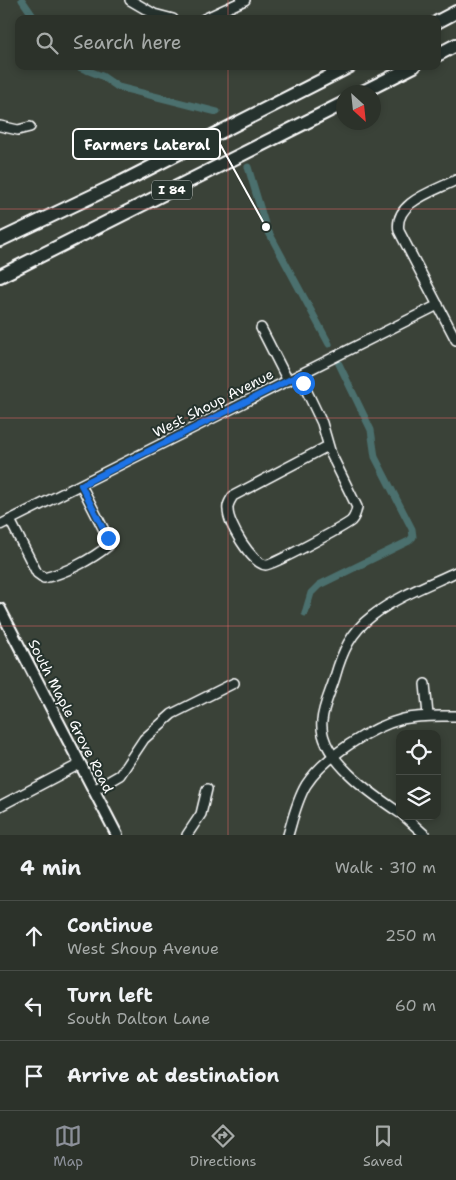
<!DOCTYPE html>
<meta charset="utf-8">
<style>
:root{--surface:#2c322a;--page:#343a32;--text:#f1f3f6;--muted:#a6aaa8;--line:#484d47;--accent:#8c9099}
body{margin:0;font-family:"Shantell Sans",sans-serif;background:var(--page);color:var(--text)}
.controls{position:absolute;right:15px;bottom:15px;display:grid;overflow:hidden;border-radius:10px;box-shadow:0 2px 8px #0003}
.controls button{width:45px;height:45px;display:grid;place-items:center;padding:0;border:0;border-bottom:1px solid var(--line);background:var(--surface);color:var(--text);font:25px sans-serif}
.compass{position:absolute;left:336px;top:85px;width:45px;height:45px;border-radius:50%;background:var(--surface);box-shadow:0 2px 8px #0003;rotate:153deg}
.stop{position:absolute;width:15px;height:15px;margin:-11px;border:4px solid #1a73e8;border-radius:50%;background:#fff}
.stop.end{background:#1a73e8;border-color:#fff;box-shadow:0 1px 5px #0008}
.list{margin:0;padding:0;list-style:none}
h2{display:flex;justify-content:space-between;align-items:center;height:65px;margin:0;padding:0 20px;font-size:21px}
h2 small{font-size:16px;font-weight:400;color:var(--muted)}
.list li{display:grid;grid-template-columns:32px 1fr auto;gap:15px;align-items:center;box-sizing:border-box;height:70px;padding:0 20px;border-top:1px solid var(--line)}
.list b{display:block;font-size:19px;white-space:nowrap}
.list p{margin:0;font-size:16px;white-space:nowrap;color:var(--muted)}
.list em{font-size:16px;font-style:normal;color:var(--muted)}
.icon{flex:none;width:28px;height:28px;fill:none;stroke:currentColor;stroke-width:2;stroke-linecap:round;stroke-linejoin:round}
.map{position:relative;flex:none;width:456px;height:835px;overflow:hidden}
.search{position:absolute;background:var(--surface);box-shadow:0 2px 8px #0003;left:15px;right:15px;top:15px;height:55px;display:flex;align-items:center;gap:12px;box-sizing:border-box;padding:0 18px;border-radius:10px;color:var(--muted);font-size:19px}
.sheet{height:275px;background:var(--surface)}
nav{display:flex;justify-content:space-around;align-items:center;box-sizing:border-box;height:70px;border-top:1px solid var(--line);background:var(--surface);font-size:14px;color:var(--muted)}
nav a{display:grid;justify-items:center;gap:2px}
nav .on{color:var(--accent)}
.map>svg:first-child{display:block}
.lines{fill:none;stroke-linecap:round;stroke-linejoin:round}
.canal{stroke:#4b706e;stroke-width:7}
.minor-casing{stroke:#fff;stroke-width:12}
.major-casing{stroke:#fff;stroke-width:14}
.highway-casing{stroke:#fff;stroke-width:16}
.minor{stroke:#26332d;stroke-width:9}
.major{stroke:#26332d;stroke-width:10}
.highway{stroke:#26332d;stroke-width:12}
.route{stroke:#1a73e8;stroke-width:6}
.grid{fill:none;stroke:#e26868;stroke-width:1;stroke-opacity:0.55}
.labels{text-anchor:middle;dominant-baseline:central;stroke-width:4;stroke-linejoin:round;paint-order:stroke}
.shield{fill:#26332d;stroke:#bec2c0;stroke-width:1}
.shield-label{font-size:12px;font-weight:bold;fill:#fff}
.street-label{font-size:14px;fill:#fff;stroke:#26332d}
.leader{fill:none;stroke:#fff;stroke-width:2}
.callout-dot{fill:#fff;stroke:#26332d;stroke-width:2}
.callout{fill:#26332d;stroke:#fff;stroke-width:2}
.callout-label{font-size:15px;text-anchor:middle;font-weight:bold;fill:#fff}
</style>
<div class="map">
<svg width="456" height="835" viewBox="0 0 456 835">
<rect width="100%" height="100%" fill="#3a4238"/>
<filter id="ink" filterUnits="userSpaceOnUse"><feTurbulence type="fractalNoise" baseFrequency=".02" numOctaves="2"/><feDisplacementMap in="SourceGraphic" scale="10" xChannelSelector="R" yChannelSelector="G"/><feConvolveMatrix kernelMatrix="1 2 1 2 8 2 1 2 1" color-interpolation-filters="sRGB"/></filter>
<g filter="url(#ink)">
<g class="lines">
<g class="canal">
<path d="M22 0 35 19"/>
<path d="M76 66 102 76 118 87 217 112"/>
<path d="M248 167 266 227 329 344"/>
<path d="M305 613 311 593 319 585 409 541 413 537 412 529 375 457 371 430 339 364"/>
</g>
<defs>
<g id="minor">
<path d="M130 0 154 14 173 19"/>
<path d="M204 19 245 0"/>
<path d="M0 126 18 130 30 127"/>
<path d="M456 180C435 191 393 202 399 231L456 340"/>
<path d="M261 328 288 381"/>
<path d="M299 375 322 423 331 454 357 507C356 513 355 517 351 521 345 526 271 566 266 565 252 564 228 524 228 510 227 505 230 501 233 496L328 446"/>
<path d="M10 520 37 573 44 578C65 573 91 560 108 546V538L81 485"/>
<path d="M0 525 438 305"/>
<path d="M425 684 428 715"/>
<path d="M94 790 120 775 144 739 172 714 234 683"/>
<path d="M0 806 80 764"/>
<path d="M400 813C373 795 318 758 322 721 323 706 331 691 335 677 342 652 351 632 372 616 396 597 428 585 456 572"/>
<path d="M404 816 425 835"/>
<path d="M187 835 201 814 207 789"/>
<path d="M288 835C293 818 297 800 306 785 324 757 371 727 403 719 420 715 438 716 456 716"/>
</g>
<path id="major" d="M0 609 117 835"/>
<g id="highway">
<path d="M437 22 456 12"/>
<path d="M437 55 456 45"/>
<path d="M363 92 414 66"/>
<path d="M0 240 122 182 350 66"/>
<path d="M0 276 344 103"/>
</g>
</defs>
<use href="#minor" class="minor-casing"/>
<use href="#major" class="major-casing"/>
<use href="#highway" class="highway-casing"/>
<use href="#minor" class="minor"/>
<use href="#major" class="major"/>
<use href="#highway" class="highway"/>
</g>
</g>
<g class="lines" filter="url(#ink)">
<path class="route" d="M108 538 81 485 299 375 303 383"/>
</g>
<path class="grid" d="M228 0V19M228 66V835M0 209H456M0 418H456M0 626H456"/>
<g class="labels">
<rect class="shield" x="152" y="180.5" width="40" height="19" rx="4"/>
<g class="shield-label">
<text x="172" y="190">I 84</text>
</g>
<g class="street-label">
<text transform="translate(213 403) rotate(-27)">West Shoup Avenue</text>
<text transform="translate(71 716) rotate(63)">South Maple Grove Road</text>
</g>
</g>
<path class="leader" d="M266 227L220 144"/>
<circle class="callout-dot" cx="266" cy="227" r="5"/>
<rect class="callout" x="73" y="129" width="147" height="30" rx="5"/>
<g class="callout-label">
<text x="147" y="150">Farmers Lateral</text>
</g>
</svg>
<div class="controls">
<button><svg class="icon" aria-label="locate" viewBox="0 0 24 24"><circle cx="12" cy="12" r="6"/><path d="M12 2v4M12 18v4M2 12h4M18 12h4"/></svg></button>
<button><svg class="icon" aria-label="layers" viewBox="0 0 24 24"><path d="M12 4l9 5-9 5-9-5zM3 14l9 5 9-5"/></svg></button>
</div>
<svg class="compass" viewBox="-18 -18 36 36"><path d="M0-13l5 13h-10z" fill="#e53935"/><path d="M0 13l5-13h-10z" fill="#a6aaa8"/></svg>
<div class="stop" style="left:303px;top:383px"></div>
<div class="stop end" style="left:108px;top:538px"></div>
<div class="search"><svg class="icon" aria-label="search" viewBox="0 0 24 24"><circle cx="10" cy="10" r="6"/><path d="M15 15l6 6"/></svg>Search here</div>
</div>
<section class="sheet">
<h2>4 min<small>Walk · 310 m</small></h2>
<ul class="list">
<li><svg class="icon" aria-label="ahead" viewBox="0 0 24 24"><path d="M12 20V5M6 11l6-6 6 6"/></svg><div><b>Continue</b><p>West Shoup Avenue</p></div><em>250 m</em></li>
<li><svg class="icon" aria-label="left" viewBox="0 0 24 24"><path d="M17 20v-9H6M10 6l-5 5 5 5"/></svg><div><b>Turn left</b><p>South Dalton Lane</p></div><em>60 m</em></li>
<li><svg class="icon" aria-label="arrive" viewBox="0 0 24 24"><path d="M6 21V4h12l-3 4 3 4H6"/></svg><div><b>Arrive at destination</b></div></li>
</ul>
</section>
<nav>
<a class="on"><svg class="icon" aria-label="map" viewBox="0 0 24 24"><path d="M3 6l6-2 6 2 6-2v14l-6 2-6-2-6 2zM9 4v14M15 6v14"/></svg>Map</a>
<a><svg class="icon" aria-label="directions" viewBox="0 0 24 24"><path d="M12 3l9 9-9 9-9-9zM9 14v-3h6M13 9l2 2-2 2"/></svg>Directions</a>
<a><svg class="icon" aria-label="saved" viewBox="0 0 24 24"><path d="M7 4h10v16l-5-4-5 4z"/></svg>Saved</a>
</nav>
